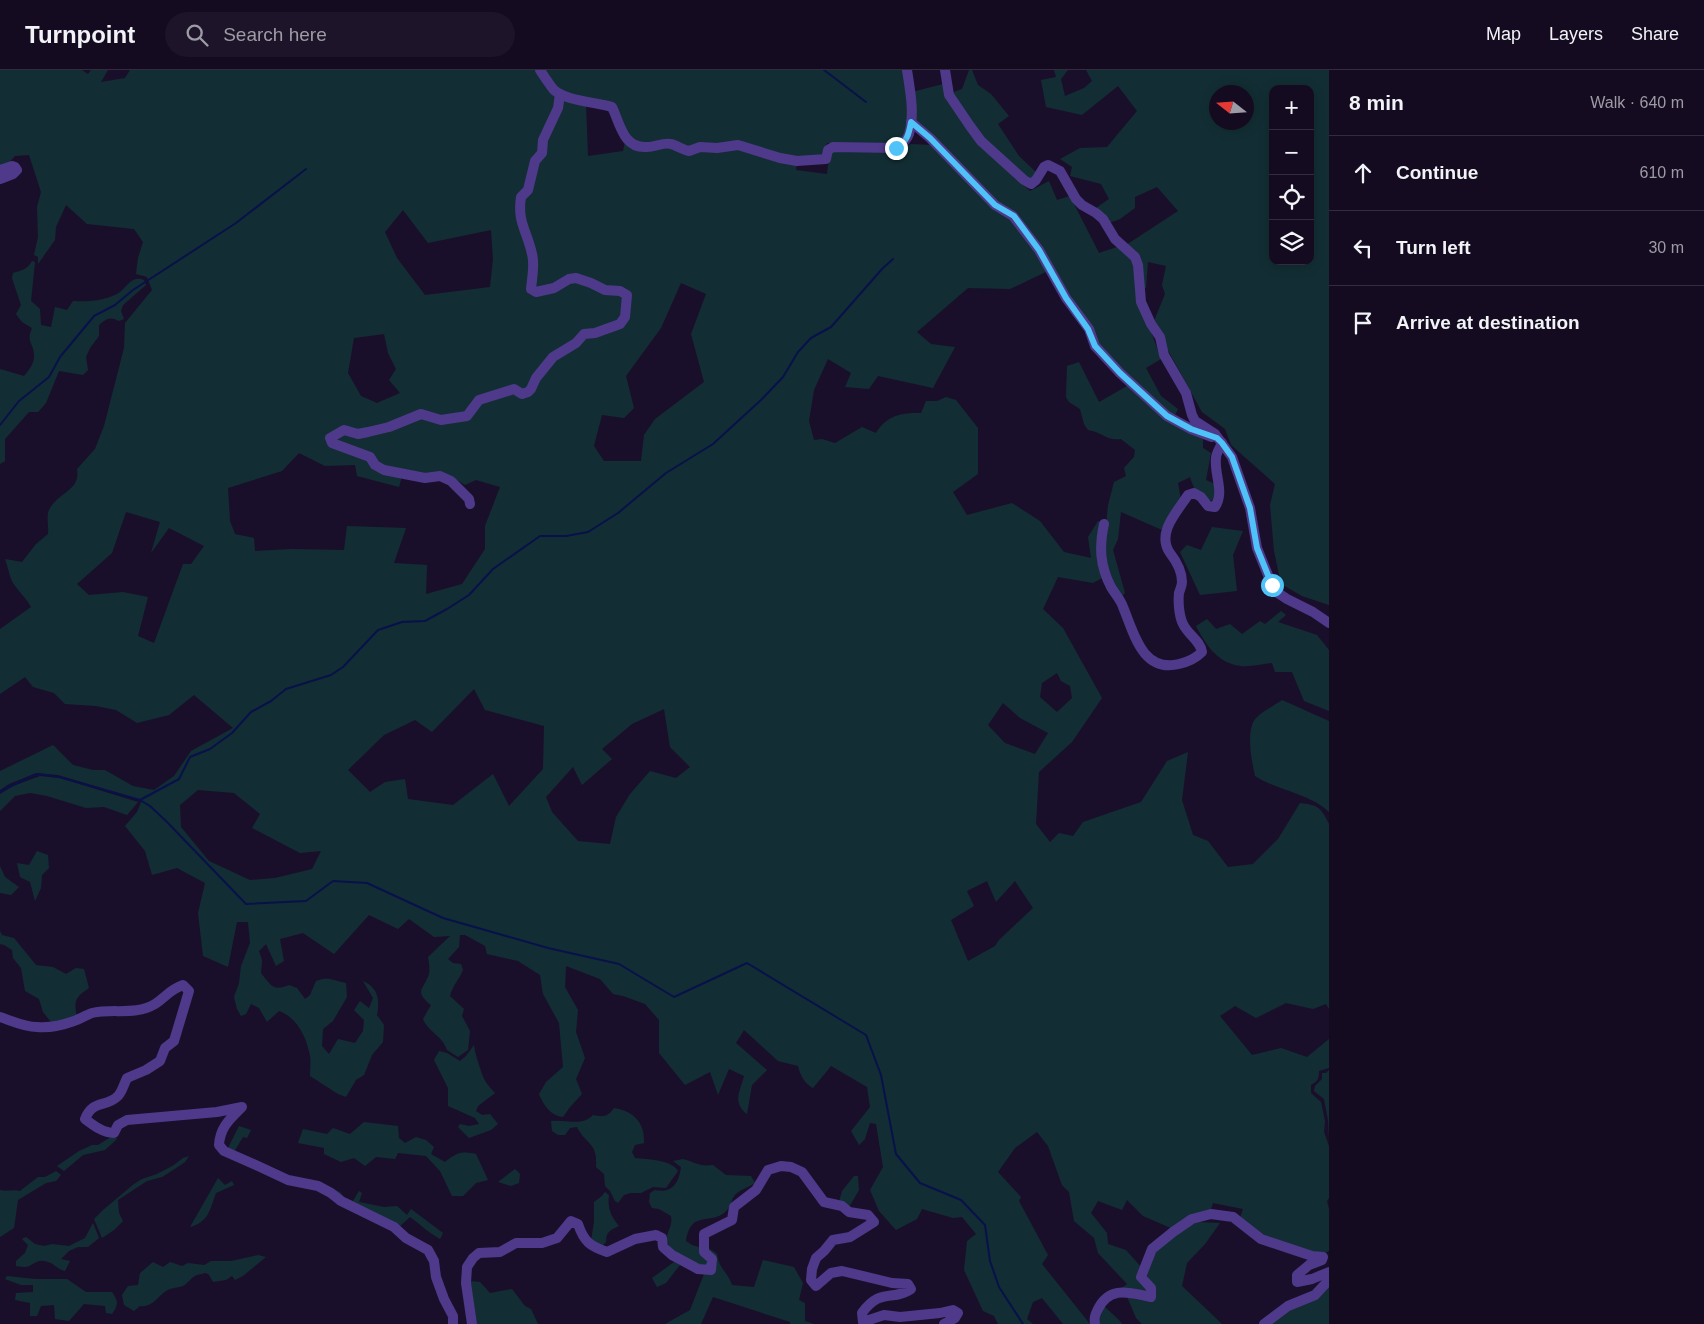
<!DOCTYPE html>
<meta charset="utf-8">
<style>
:root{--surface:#140b20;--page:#1d1429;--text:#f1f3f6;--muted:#9d9ba5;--line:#332b3e}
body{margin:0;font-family:Arial,sans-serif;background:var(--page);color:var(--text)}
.controls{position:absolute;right:15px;top:15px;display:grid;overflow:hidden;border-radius:10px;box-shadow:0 2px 12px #0003}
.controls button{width:45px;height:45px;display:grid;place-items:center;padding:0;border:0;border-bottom:1px solid var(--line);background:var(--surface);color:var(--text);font:25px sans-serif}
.compass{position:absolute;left:1209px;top:15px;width:45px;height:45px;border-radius:50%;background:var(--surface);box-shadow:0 2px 12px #0003;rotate:287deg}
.stop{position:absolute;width:15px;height:15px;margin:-11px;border:4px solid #4fc3f7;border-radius:50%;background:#fff}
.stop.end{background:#4fc3f7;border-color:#fff;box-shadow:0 1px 5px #0008}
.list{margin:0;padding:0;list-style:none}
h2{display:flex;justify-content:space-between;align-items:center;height:65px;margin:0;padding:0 20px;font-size:21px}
h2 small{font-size:16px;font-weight:400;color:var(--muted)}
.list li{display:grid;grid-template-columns:32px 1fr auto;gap:15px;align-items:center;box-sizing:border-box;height:75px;padding:0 20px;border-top:1px solid var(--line)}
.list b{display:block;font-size:19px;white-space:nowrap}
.list em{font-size:16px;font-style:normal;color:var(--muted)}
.icon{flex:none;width:28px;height:28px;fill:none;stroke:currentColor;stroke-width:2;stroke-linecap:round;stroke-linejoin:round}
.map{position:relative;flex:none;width:1329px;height:1254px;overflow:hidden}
header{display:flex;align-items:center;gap:30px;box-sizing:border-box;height:70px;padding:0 25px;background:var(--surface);border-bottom:1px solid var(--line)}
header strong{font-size:24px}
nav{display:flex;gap:28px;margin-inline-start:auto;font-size:18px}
.search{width:350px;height:45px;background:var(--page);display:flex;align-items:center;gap:12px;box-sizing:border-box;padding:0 18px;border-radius:28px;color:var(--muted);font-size:19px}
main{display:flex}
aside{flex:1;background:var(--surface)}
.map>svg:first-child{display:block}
.green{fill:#122e34;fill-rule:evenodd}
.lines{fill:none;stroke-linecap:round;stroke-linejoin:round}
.stream{stroke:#09114a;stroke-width:2}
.minor{stroke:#4f398a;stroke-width:10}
.route{stroke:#4fc3f7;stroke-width:6}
</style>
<header>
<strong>Turnpoint</strong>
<div class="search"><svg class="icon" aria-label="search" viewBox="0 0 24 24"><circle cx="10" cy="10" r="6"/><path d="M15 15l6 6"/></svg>Search here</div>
<nav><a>Map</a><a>Layers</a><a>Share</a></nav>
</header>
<main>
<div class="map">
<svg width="1329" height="1254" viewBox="0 0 1329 1254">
<rect width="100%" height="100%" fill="#1a0f2a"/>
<g class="green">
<path d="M0 0H82L88 4 91 0H108L101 12 125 8 130 0H535L546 18 555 24V37L540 70 539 84 531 91 526 118 519 125 517 136 518 147 521 162 529 185 530 222 536 225 558 219 573 211 580 212 598 221 606 223 614 222 624 226V237L622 245 617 251 595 260 582 262 563 279 551 285 534 307 530 318 523 321 513 315 503 321 478 328 465 344 441 347 420 343 396 353 367 361 357 362 342 358 327 368 330 376 367 391 374 397 384 403 402 406 399 417 357 406 355 395 325 396 299 383 282 401 228 418 230 451 235 464 254 468 255 481 291 479 344 480 347 456 406 458 394 493 427 495 426 524 462 514 485 479V456L500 417 476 410 465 415 443 402 429 405 384 398 377 393 371 385 333 372 332 369 344 362 359 366 390 359 422 346 441 352 468 348 481 332 515 322 522 326 531 323 539 308 555 288 566 283 586 266 598 264 622 254 627 246 629 235V224L621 219H605L590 211 574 206 552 217 537 220 534 218 535 183 525 160 522 134 523 126 531 119 537 91 544 83V70L559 39 561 27 586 33 588 86 623 81 625 71C641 83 652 78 670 75L680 81 688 83 702 79 719 80 738 77 780 91 797 93 796 100 827 104 829 87 832 80 842 79 897 81 911 74 932 75 993 136 1012 150 1024 162 1048 201 1010 219 968 218 917 262 931 274 955 277 933 318 878 306 869 319 845 317 851 303 828 289 814 320 809 351 814 370 822 369 835 373 862 357 876 363C887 345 901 343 921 343L926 331H937L946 327 956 330 978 358V404L953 422 967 445 1012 433 1040 451 1064 482 1091 488 1088 467 1098 451 1102 453C1097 474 1098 486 1104 507L1093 513 1058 507 1043 539 1063 558 1102 628 1072 672 1039 702 1036 754 1050 772 1059 763 1073 766 1083 752 1141 732 1167 691 1188 682 1182 730 1193 765 1208 771 1228 797 1253 794 1278 769 1300 733C1319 735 1321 738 1329 754V939L1326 934 1313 939 1286 933 1256 948 1235 936 1220 946 1252 985 1281 978 1307 987 1329 969V998L1319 1001C1319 1009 1318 1011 1311 1015V1023L1321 1032 1325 1051 1324 1062 1329 1076V1128L1327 1131 1329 1139V1181L1321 1185 1312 1183 1261 1167 1240 1148 1243 1139 1213 1133 1210 1142 1191 1146 1173 1159 1143 1146 1127 1130 1122 1140 1098 1131 1091 1143 1107 1163 1108 1174 1126 1180 1141 1197 1138 1207 1149 1218V1224L1126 1219 1119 1220 1127 1214 1098 1183 1094 1168 1074 1151 1069 1122 1062 1115 1048 1076 1037 1062 1015 1078 998 1102 1021 1127 1019 1131 1048 1185 1042 1194 1090 1254H1063L1042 1228 1033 1232 1027 1249 1033 1254H998L994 1246 983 1241 964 1200 967 1171 976 1164 962 1147 953 1148 922 1139 917 1149 896 1160 879 1141 870 1120 883 1097 876 1054 870 1053 865 1069 859 1075 851 1061 870 1037 867 1017 831 996 813 1018C805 1014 800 1005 798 996L778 991 744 960 736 973 767 1000 752 1015 747 1044C732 1032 740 1022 744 1006L729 999 718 1025 710 1002 685 1015 659 983V950L645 934 623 926 613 924 600 909 566 896 565 917 578 940 576 962 585 988 576 1009 582 1024 570 1037 563 1047C551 1046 543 1035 539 1024L546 1012 563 997 559 953 543 924 540 905 518 891 487 884 485 876 465 865H460L459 877 448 889 453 893 461 894 463 900C459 910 452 916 450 926L464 939 462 946 470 961 468 980 458 987 447 980C442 965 429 963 423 949L431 935C413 920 424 920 429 904 430 898 429 893 428 887L450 866 434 867 409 849 398 859 369 845 334 884 303 863 280 869 284 891 276 896 266 874 259 881 262 890 261 903C271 915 273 922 289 915L297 918 305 929 310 925 316 911C330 906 333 911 346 913L347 927 333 951 323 959 322 976 329 984 338 969 355 973 363 961 364 950 354 940 360 931 369 938 373 928 363 911C378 918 380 929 377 945L384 955 383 972 372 985 364 1005 356 1010 346 1027 338 1024 310 1006C310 1000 311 992 310 986 307 968 297 947 279 941L267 952 259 938 251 934 246 944 241 946 237 939 234 927 239 913 241 896 250 873 248 852H237L228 897 203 886 198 843 205 813 177 798 152 805 145 781 125 756 137 742 142 730 58 705 36 703 9 714 0 720V701L53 675 73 695 93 700H105L133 716 154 720 174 706 191 681 233 658 194 625 169 645 137 653 116 640 96 636 65 634 54 623 33 617 25 607 0 624V559L31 537C27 529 21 524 16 517 9 509 9 499 5 489L22 492 36 474 48 464C49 457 46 446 49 440 58 422 81 421 77 399L95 379 104 356 124 278 125 253 152 220 147 207 136 204 138 188 143 172 134 159 87 154 66 135 56 157 55 170 38 194V187L34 185 38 167 37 137 41 122 29 85 15 86 3 99 0 100ZM403 140 428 173 491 160 493 189 490 217 425 225 397 188 385 162ZM681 213 706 224 691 264 704 312 655 349 644 365 641 391H604L594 376 602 345 624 348 634 338 626 306 661 258ZM384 264 388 283 396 299 389 310 400 323 377 333 361 326 348 303 354 268ZM126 442 160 452 151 483 169 458 204 476 191 494H183L154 573 138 566 148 527 123 522 89 525 77 514 112 483ZM1057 603 1061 611 1070 616 1072 628 1057 642 1040 627 1042 613ZM474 619 485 640 544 656 543 699 509 736 493 704 453 735 408 729 405 709 385 712 370 722 348 700 384 665 415 650 432 662ZM1003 633 1020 648 1048 663 1035 684 1005 673 988 655ZM664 639 670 677 690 697 676 708 650 701 630 724 616 747 610 774 578 771 552 742 546 727 573 697 582 715 612 689 602 679 632 654ZM198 720 234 723 260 744 252 758 300 783 321 781 312 799 275 808 250 810 209 791 181 757 180 735ZM987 811 996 832 1015 811 1033 838 999 870 995 876 968 891 951 850 974 836 967 821Z"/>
<path d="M542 0H905L908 52 905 66 895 75 827 73 825 87 796 89 738 73 687 79 647 75 632 71 618 45 560 22Z"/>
<path d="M969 0H972L978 15 991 24 1009 46 998 54 1019 86 1037 103 1030 111 982 70 951 23 962 19Z"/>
<path d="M1054 0H1068L1061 9 1065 26 1084 18 1092 11 1086 0H1329V535L1302 526 1281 514 1274 481 1270 435 1275 414 1231 375 1225 359 1202 342 1165 275 1154 251 1165 224 1162 215 1166 196 1148 192 1146 218H1141L1126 175 1178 141 1157 117 1135 127V138L1120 149 1109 153 1096 138 1109 129 1101 114 1070 106 1072 97 1060 89 1080 78 1107 77 1137 41 1118 16 1082 45 1046 37 1041 10 1056 7ZM1273 19H1310V191H1273ZM1216 22H1246V52H1216Z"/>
<path d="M943 14 1010 103 1030 121 1049 111 1057 130 1070 126 1099 183 1120 176 1132 189 1136 208V228L1149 256 1161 289 1146 298 1161 326 1178 339 1174 347 1096 275 1076 235 1053 197 995 132 913 49 912 22Z"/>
<path d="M32 191 35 192 31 231 40 239 41 255 51 257 55 237 67 240 73 231C87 232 102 231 115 225 126 221 130 204 144 210L146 215 123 235 121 241 124 249 119 251C110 246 106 249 99 255V266L90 278 86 287 88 300 83 305 59 301 46 333 38 342H29L5 369V391L0 394V299L24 306C29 300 35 293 34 284 33 272 26 272 32 258L22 252 16 244 21 235 12 208 13 203C22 200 27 200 32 191Z"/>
<path d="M1079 292 1099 332 1127 316 1166 348 1203 369V378L1211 383 1206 410 1215 414 1216 422 1214 431C1199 429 1194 420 1190 407L1178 413 1181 430 1162 460 1121 442 1118 469 1113 480 1125 523 1121 527 1103 487 1108 435 1114 412 1126 406 1124 398 1134 387 1135 380 1121 369C1105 371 1103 362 1088 360L1084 354 1080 339 1069 332 1066 327 1067 296Z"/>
<path d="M1212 457 1243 461 1233 485 1237 521 1200 525 1180 482 1187 475 1201 480Z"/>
<path d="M1281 541 1286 545 1278 552 1317 565 1329 580V641L1304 631 1292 602H1275L1272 593C1262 594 1250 597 1241 596 1217 593 1206 575 1196 556L1207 549 1216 559 1230 554 1242 564 1260 551 1265 554Z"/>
<path d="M1282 630 1329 651V742C1309 723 1278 721 1255 706 1252 692 1245 660 1256 648 1262 641 1274 636 1282 630Z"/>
<path d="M40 706 60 708 138 732 127 745 104 737 86 738 47 726 30 723 15 726 0 741V724L13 716Z"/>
<path d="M37 781 48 785 49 798 42 805 41 818 35 831 30 812 20 807 17 793 29 795Z"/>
<path d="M0 796 5 807 19 817 11 825 0 823Z"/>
<path d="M0 861 2 865 14 868 36 895 53 897 66 904 76 898 84 899 89 918C74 928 74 931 77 948L51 952 43 942 39 929 25 921 21 898 13 888 12 880 4 875 0 874Z"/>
<path d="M474 975C475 983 477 988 479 995 484 1010 484 1011 495 1023L478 1036 476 1041 482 1045 490 1044 498 1054 491 1060 469 1068 458 1057 460 1054 469 1056 479 1054 475 1048 448 1036V1018L434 990 439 981 447 983 460 991 466 986Z"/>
<path d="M1329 1000V1068L1328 1050 1324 1029 1314 1021 1315 1016 1322 1009V1003H1326Z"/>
<path d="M614 1038C633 1041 645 1052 644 1073L635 1075 632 1082 635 1088C647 1089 672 1090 678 1101L666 1118 653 1117 641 1123H630L624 1125 618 1133 615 1131 610 1121 605 1116 604 1104 596 1097C598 1072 586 1075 577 1057L570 1058 565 1065H558L552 1061 551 1051C566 1049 582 1057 593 1045 603 1047 608 1047 614 1038Z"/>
<path d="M364 1052 398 1056 399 1068 405 1073 416 1067 426 1070 434 1077 431 1084 445 1092C458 1082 460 1081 476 1084L488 1110 476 1113 463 1126H452L440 1101 426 1086 398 1083 395 1089 376 1087 365 1096 354 1088 341 1092 324 1084V1078L298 1073 303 1059 327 1064 333 1058 350 1064Z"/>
<path d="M239 1056 251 1060 247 1068 243 1067 234 1082 228 1078Z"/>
<path d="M114 1065 117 1069 105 1080 83 1085 64 1101 57 1096 79 1081 92 1075H98Z"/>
<path d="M189 1086 185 1092 173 1100 162 1107 147 1111 118 1130 119 1143 123 1151 114 1160 102 1168 94 1149 103 1140 134 1114 142 1109 157 1104 174 1095 183 1088Z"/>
<path d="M683 1089C695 1092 699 1097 713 1095L726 1105 751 1106 755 1113C749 1117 742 1119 737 1123 731 1127 732 1135 727 1140 712 1157 691 1138 686 1171L692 1175 702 1178 710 1190 707 1198C695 1193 668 1185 667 1169 667 1160 673 1156 671 1146L659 1139 652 1138 649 1132 650 1123 655 1120C672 1124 679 1113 681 1097L673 1091Z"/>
<path d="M515 1099 520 1104 519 1113 511 1116 498 1112Z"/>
<path d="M56 1101 61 1105 56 1111 46 1113 18 1130 14 1158 0 1167V1120C8 1122 13 1119 20 1121L38 1107H45Z"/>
<path d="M854 1106H858L859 1120 848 1139 839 1132 842 1121Z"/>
<path d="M218 1108 225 1115 232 1111 234 1115 216 1123C210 1139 209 1152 190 1157Z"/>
<path d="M321 1114 340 1122 344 1127 353 1131 359 1121 362 1123 359 1132 384 1137 397 1136 407 1145 411 1139 443 1163 440 1169C429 1163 420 1154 410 1147L399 1157 375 1145Z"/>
<path d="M605 1122 609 1125C607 1137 611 1147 619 1156 610 1160 606 1162 606 1172L603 1175H596L591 1171 594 1152V1132L602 1126Z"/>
<path d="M1198 1152 1220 1153 1205 1174 1187 1193 1182 1216 1222 1254H1142L1136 1248 1126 1224 1147 1229 1152 1218 1147 1205 1155 1181 1179 1161Z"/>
<path d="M93 1153 99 1168 88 1177H78L69 1181 61 1189 70 1191 65 1201C56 1199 54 1192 44 1191 37 1190 34 1194 29 1196 25 1198 19 1196 16 1196V1191L25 1183 28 1175 22 1169 26 1167 35 1174 44 1176 52 1174 69 1176 85 1168Z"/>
<path d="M706 1176 717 1184C719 1199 728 1202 732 1215L754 1217 763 1190 794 1197 803 1213 799 1230 805 1233V1251L814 1254H790V1252L713 1227 701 1254H665L690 1240 704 1204 713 1202Z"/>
<path d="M258 1185 266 1187 243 1206 235 1210 232 1206 226 1210 213 1212 209 1205 206 1203C191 1206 195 1206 186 1214 181 1218 176 1217 170 1219 159 1223 154 1238 140 1236L134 1241 124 1235 122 1225 128 1216 138 1215 140 1203 153 1192 163 1197 170 1192 182 1196 188 1193 204 1195 211 1191H231Z"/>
<path d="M674 1192 680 1195 666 1213 657 1217 652 1208Z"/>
<path d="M7 1206 35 1209H67L86 1222H112C119 1232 118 1235 112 1244L106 1243 105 1236 84 1234 69 1251 55 1249 54 1235 41 1236 37 1246H30V1233L15 1230 16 1223 33 1222V1215H21L5 1209Z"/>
<path d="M470 1211 480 1212 490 1223 512 1219 525 1236 531 1239 538 1254H477Z"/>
<path d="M1329 1215V1254H1270Z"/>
<path d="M1104 1236 1120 1251 1122 1254H1098Z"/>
</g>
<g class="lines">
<g class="stream">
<path d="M824 0 866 32"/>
<path d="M0 355 19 331 49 307 60 287 94 246 115 235 133 220 236 153 306 99"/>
<path d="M0 722 11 716 37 704 59 707 140 730 150 736 167 752 246 834 306 831 333 811 367 813 443 848 548 878 619 894 674 927 747 893 866 965 881 1005 896 1084 920 1113 961 1130 985 1155 990 1191 999 1217 1023 1254"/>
<path d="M140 730 179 709 190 687 210 679 232 663 251 642 271 631 286 619 331 605 343 597 378 560 402 552 425 551 447 539 469 525 493 499 540 466H566L588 462 618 443 666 403 713 374 761 330 783 307 798 282 811 268 831 257 882 199 893 189"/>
</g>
<g class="minor">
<path d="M540 0C544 6 549 14 554 20 566 31 596 32 612 37 620 53 623 79 647 77 655 77 664 72 671 74 676 75 683 80 689 81L700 77 717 78 738 75 780 88 797 91 826 89 828 80 833 77 896 78C901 75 907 70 909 64 915 44 910 20 907 0"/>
<path d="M945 0 949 25 970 56 981 71 1024 110 1031 114 1036 110 1044 97 1048 95 1060 101 1076 129 1082 135 1096 143 1103 149 1115 169 1135 187 1138 195 1141 232 1151 254 1160 267 1164 285 1186 323 1192 345 1195 351 1215 364 1232 387 1250 438 1257 478 1272 515 1278 523 1287 529 1313 542 1329 553"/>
<path d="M911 52 930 68 995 135 1013 146 1039 180 1066 228 1089 259 1095 276 1120 303 1167 346 1191 359 1212 367"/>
<path d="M0 100 12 96 15 97 17 100 13 104 0 109"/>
<path d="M470 434 469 429 451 411 440 406 425 408 384 400 375 395 370 387 332 373 330 368 344 360 358 364 368 362 389 357 421 344 441 350 467 346 479 330 514 319 522 324 528 322 531 319 536 308 553 287 576 273 584 264 595 263 620 254 625 247 627 225 620 221 605 220 591 213 576 208 569 209 554 218 536 222 531 219C532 208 535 194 532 184 527 161 517 152 521 127L528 120 535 91 542 83 543 70 558 38 560 24"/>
<path d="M1104 454C1099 477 1100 496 1111 517 1115 524 1121 530 1123 537 1134 563 1142 603 1179 594 1188 592 1195 589 1202 582 1200 570 1188 565 1183 554 1179 546 1178 532 1179 523 1180 519 1182 516 1182 512 1182 501 1177 492 1170 483 1156 463 1177 442 1188 425L1194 423 1201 427 1208 436 1215 437C1225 422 1214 405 1216 388 1216 383 1220 378 1222 373"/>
<path d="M0 947C12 951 24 957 37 957 48 958 63 955 74 951 80 949 86 945 92 943 113 938 135 946 155 934 166 927 169 920 183 915L189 921 174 971 165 978 160 991 146 1000 127 1008C124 1014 122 1022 118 1026 106 1038 93 1029 85 1049 93 1055 103 1063 114 1063L118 1055 127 1050 217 1042 242 1037C230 1049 220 1057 219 1075L224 1081 258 1096 288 1110 318 1116 331 1123 341 1131 394 1157 406 1168 428 1180 434 1191 436 1207 444 1229 453 1246V1254"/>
<path d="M472 1254 466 1213 467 1197 473 1188 479 1183 500 1182 516 1173H542L557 1168 571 1151 578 1154C584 1172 590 1176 607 1182L635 1169 656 1165 662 1168 663 1177 672 1185 698 1199 711 1200 712 1189 704 1182V1164L732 1150 734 1137 756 1120 768 1100 781 1096 791 1097 802 1102 824 1132 842 1136 849 1142 868 1145 874 1152 850 1167 833 1170 824 1181 816 1188 812 1199 811 1210 816 1216 831 1203 842 1201 892 1213 908 1214 911 1219C892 1232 881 1217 862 1243L863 1252 884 1245 900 1247 940 1243 953 1240 958 1243 955 1248 944 1254"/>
<path d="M1095 1254C1094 1248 1095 1245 1098 1239 1110 1215 1130 1223 1151 1227V1218L1141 1207 1152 1179 1173 1162 1192 1149 1211 1144 1233 1147 1261 1169 1312 1186 1323 1187 1322 1190 1309 1195 1297 1205V1212L1312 1209 1329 1202"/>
<path d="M1264 1254 1288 1236 1315 1225 1329 1210"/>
</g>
</g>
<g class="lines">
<path class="route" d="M896 78C907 72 909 64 911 52L930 68 995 135 1014 146 1039 180 1066 228 1088 259 1095 276 1120 303 1167 346 1191 359 1217 368 1222 373 1232 387 1250 438 1257 478 1272 515"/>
</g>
</svg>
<div class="controls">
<button>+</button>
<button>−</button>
<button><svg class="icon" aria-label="locate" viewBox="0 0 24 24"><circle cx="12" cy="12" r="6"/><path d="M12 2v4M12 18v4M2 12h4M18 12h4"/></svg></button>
<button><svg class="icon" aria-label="layers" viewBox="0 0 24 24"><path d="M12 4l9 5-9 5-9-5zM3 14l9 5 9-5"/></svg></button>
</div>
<svg class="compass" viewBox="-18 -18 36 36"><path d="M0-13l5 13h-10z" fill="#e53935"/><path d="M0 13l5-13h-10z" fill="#9d9ba5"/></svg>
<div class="stop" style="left:1272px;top:515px"></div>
<div class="stop end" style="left:896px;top:78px"></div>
</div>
<aside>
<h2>8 min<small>Walk · 640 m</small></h2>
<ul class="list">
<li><svg class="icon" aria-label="ahead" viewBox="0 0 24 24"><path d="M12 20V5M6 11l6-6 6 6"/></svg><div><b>Continue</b></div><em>610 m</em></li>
<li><svg class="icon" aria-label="left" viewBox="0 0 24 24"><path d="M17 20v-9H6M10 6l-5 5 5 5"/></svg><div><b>Turn left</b></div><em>30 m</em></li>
<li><svg class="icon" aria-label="arrive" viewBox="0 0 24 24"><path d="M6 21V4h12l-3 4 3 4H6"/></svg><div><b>Arrive at destination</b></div></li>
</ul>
</aside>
</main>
